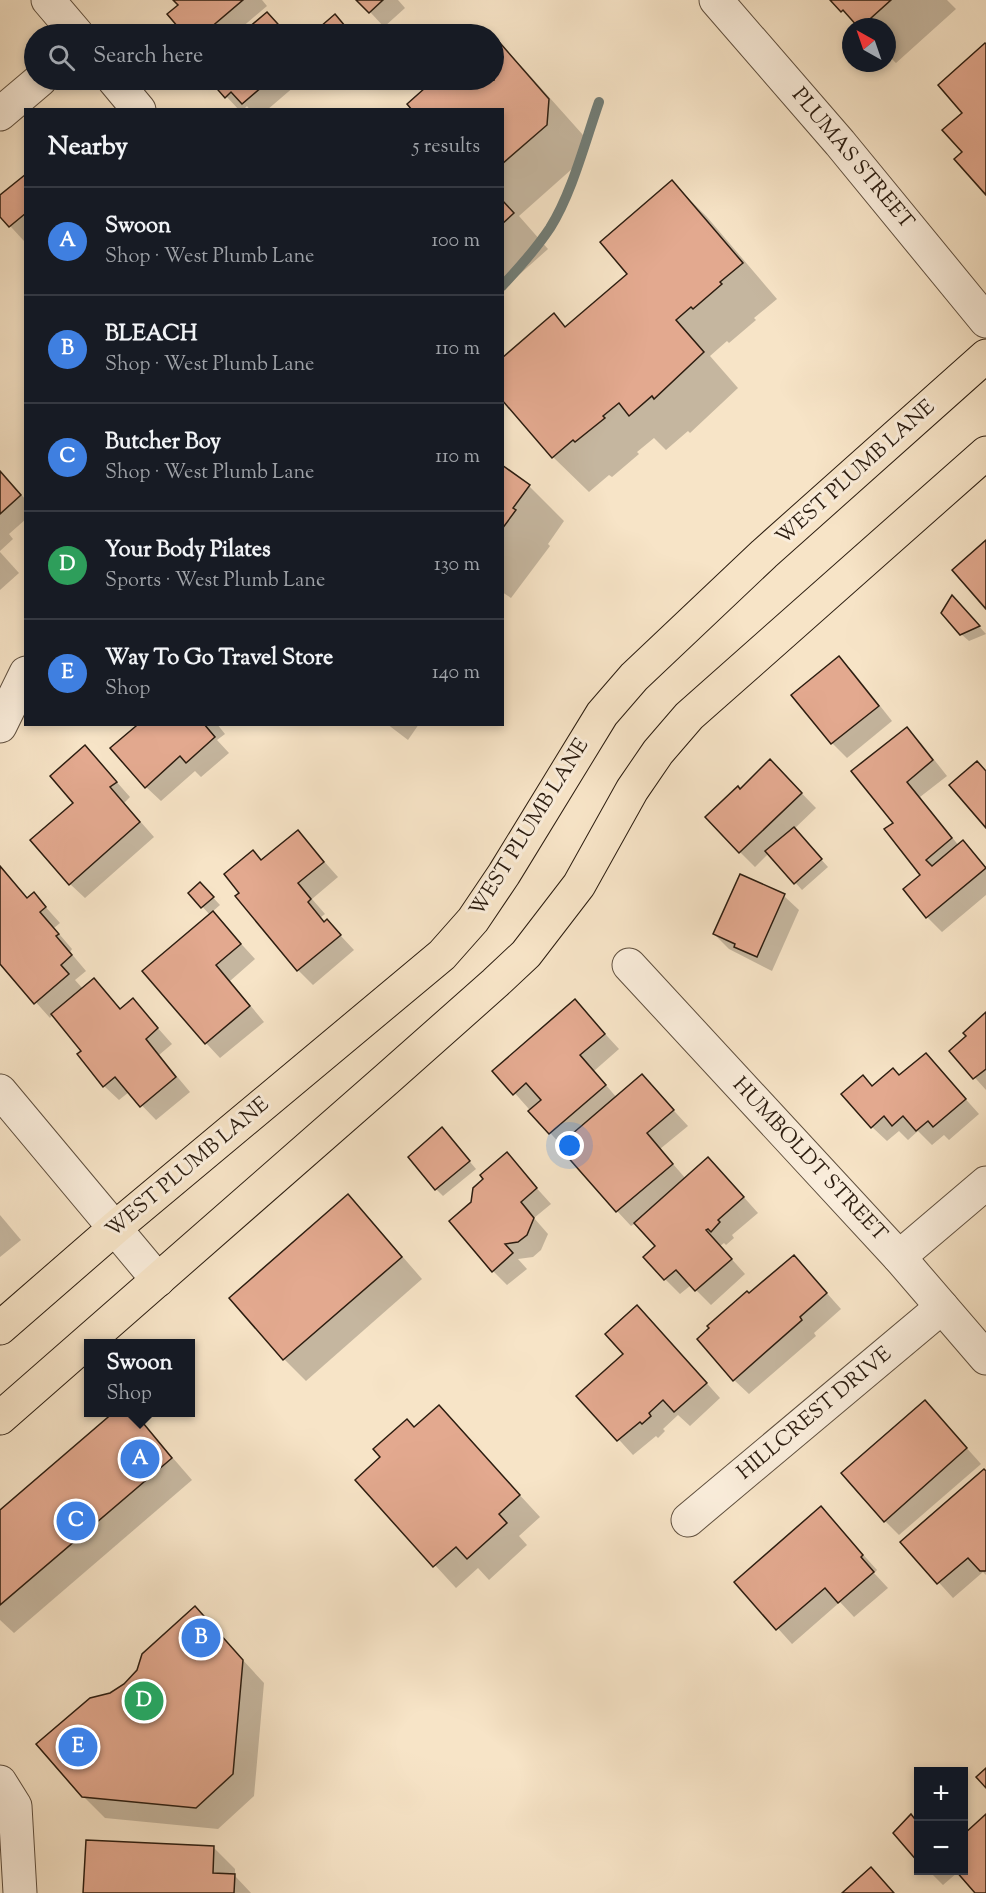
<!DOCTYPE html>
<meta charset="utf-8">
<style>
:root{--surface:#171b24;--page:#242831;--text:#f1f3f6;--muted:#9ea1a6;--line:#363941;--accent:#c59692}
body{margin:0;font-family:"Sorts Mill Goudy",serif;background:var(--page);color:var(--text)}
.controls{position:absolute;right:18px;bottom:18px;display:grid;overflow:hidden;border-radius:0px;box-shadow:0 3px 9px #0003}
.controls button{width:54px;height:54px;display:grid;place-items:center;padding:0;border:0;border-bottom:2px solid var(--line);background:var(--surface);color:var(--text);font:30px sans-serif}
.compass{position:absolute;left:842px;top:18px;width:54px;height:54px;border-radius:50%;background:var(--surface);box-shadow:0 3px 9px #0003;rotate:320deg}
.you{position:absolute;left:570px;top:1146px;width:21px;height:21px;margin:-15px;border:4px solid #fff;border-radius:50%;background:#1a73e8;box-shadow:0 0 0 9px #1a73e833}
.badge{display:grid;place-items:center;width:39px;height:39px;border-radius:50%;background:var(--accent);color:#fff;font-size:20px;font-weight:700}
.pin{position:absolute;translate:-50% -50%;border:3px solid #fff;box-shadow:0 2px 6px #0006}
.popup{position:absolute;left:84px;top:1339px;width:111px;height:78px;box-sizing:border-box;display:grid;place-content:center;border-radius:0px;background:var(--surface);filter:drop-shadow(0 2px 4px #0005);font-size:20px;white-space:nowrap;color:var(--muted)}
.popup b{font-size:22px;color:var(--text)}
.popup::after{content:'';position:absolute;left:50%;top:100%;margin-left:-12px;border:12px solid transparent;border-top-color:var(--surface)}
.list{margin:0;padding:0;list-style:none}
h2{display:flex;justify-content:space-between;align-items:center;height:78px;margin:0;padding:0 24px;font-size:26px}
h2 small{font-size:20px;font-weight:400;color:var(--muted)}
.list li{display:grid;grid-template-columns:39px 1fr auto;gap:18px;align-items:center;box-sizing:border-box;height:108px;padding:0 24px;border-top:2px solid var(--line)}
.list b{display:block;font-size:22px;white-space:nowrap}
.list p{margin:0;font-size:20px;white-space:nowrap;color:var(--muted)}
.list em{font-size:20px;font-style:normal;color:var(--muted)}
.icon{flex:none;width:33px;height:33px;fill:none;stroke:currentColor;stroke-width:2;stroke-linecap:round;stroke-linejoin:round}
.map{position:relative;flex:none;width:986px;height:1893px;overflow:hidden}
.search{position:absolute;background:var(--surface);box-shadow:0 3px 9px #0003;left:24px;top:24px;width:480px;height:66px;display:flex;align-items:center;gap:15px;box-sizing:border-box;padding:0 21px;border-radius:33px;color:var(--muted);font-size:22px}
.panel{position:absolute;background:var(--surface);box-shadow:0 3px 9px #0003;left:24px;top:108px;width:480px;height:618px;border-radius:0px}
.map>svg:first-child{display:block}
.shadow{fill:#0003}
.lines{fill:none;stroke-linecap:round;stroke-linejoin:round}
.stream{stroke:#717d77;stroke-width:10}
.building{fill:#e3a98f;stroke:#2c1d10;stroke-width:1.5}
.minor-casing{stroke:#5f4f3e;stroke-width:35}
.major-casing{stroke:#2c1d10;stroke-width:35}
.minor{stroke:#faeddb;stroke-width:33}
.major{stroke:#f7e4c7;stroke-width:33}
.labels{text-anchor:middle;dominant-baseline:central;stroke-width:6;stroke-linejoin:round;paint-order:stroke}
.street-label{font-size:21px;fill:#2c1d10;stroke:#faeddb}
</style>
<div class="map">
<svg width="986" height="1893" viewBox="0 0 986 1893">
<rect width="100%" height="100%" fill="#f7e4c7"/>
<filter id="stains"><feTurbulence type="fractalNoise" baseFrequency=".00333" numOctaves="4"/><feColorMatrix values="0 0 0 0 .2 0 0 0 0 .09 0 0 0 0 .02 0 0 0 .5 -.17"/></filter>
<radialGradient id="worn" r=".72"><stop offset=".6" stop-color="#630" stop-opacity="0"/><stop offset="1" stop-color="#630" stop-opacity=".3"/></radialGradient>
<g class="shadow">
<path d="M175 0H262L267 6 234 34H186L169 14 180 5Z"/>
<path d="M359 0H398L405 8 384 27Z"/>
<path d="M832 0H947L956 9 896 63 887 54V27H858Z"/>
<path d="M267 14 287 34H244Z"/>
<path d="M335 16 351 34H314Z"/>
<path d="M494 38 524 69 583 135 582 160 519 216 548 249 502 290V110L409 104 436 80H494Z"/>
<path d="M216 80H302L267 110H250L247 106 243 110H239L213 82Z"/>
<path d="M26 176V240L24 241 0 215V197Z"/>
<path d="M672 182 707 217 777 299 754 318 756 320 729 343 727 341 710 356 738 388 690 433 688 431 666 450 654 438 637 452 639 454 612 477 609 475 589 492 553 457 554 315 566 328 629 274Z"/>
<path d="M502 467 529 486 564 521 548 544 550 546 511 598 502 592Z"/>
<path d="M0 471 26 500V519L9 534 13 539 0 551Z"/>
<path d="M0 552 19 573 0 590Z"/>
<path d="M959 604 986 634 969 641 961 634Z"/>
<path d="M839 658 854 673 892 721 847 758 832 743 794 695Z"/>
<path d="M136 724H217L225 734 217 740 229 753 201 777 195 771 161 801 146 787Z"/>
<path d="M387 724H419L408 740Z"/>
<path d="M906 729 921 743 947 776 920 797 959 846 963 842 986 867V895L942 932 927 917 922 875 895 823Z"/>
<path d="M99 762 130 797 124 803 154 837 85 898 70 884 75 803Z"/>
<path d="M785 776 816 808 794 829 828 867 802 890 769 853 755 867 740 852V791Z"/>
<path d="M298 832 338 877 312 899 325 914 321 917 325 922 327 921 354 950 313 985 298 970 241 893 262 861Z"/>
<path d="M0 868 28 899 34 894 60 923 54 928 72 949 70 952 86 971 75 980 83 989 94 980 121 1009 133 1000 172 1044 159 1055 190 1092 156 1120 129 1092 119 1100 104 1086 83 1051 53 1014 50 1018 0 962Z"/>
<path d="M740 876 784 896 799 910 772 971 729 949 714 934Z"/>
<path d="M207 891 220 905 212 912 255 959 230 981 264 1022 220 1058 206 1043 210 915 190 893Z"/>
<path d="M575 1001 619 1049 594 1071 617 1098 642 1076 688 1126 660 1149 686 1179 723 1174 758 1213 732 1235 734 1238 726 1245 724 1243 720 1246 745 1274 711 1305 691 1285 680 1294 665 1279 645 1257 657 1246 636 1223 631 1226 617 1211 560 1146 561 1145 495 1071Z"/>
<path d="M986 1014V1090L951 1051 968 1037Z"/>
<path d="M926 1055 979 1114 949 1140 944 1135 932 1145 918 1131 908 1140 899 1131 887 1141 872 1127 873 1087 900 1077Z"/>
<path d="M449 1137 476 1169 443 1196 436 1189Z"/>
<path d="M506 1154 551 1204 534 1218 548 1234 541 1250 533 1257 518 1259 527 1269 507 1285 493 1271 473 1203Z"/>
<path d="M348 1196 369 1218 422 1279 306 1381 284 1359 231 1298Z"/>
<path d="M0 1215 21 1240 0 1257Z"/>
<path d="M808 1272 841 1309 814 1333 816 1336 749 1394 734 1380 711 1328 749 1295Z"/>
<path d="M652 1322 720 1398 690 1426 678 1415 663 1429 665 1431 658 1438 656 1436 633 1455 579 1396 625 1354Z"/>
<path d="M439 1407 540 1517 519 1536 527 1545 489 1580 478 1568 456 1588 357 1480Z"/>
<path d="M133 1412 192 1480 14 1633 0 1620V1512Z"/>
<path d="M939 1417 981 1464 899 1535 885 1521Z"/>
<path d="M986 1473V1575L983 1572 953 1598 902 1542Z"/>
<path d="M821 1508 877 1570 874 1573 888 1588 854 1617 840 1602 792 1644 736 1582Z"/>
<path d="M195 1608 264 1683 254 1796 218 1829 105 1818 83 1796 111 1695 125 1686Z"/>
<path d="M911 1816 918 1824V1860L895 1833Z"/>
<path d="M986 1816V1893H977L958 1872 943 1885 928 1870H964V1836Z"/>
<path d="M213 1847 235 1869V1876L251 1893H85Z"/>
</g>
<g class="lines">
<path class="stream" d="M502 286C519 268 536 249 550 228 572 193 585 142 599 102"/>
</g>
<g class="building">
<path d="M173 0H243L203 34H184L167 14 178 5Z"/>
<path d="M356 0H383L369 13Z"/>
<path d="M830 0H891L861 27H858L843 10 841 12Z"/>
<path d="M267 12 287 34H241Z"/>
<path d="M335 14 345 26 336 34H312Z"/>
<path d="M494 36 549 99 547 125 502 164V110H412L407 104 434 80H494Z"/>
<path d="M985 43 986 44V195L954 159 962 152 942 130 962 113 938 85Z"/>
<path d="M214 80H270L242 104 231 92 225 98 211 82Z"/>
<path d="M26 174V213L9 227 0 217V195Z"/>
<path d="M672 180 743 263 720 282 722 284 693 309 691 307 676 320 704 352 654 399 652 396 629 416 619 403 603 416 605 418 575 442 573 440 552 458 502 400V358L554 313 565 327 627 274 600 242Z"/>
<path d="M502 200 514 213 502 224Z"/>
<path d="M502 465 530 485 513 508 516 510 502 529Z"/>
<path d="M0 471 21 495 0 514Z"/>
<path d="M986 540V609L952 570Z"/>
<path d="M952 595 980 626 960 635 941 613Z"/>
<path d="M839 656 879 706 831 744 791 695Z"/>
<path d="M134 724H204L215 737 186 763 180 756 145 788 110 748 136 726Z"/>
<path d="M907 727 933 760 907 782 952 838 926 860 932 866 963 840 986 868 926 918 903 889 920 875 884 829 893 823 851 771Z"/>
<path d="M85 745 117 782 110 787 140 822 69 885 30 840 73 803 50 776Z"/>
<path d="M770 759 802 793 739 853 705 817 738 786 740 789Z"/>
<path d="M977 761 986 771V828L949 785Z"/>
<path d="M794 827 822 859 794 884 765 851Z"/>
<path d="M298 830 324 862 298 883 311 899 308 902 324 922 327 919 341 935 297 971 235 896 239 893 224 874 253 850 261 860Z"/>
<path d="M0 866 27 898 34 892 46 907 40 912 59 934 56 936 72 955 61 965 69 974 34 1004 0 964Z"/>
<path d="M740 874 785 894 757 957 734 947 735 944 713 934Z"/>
<path d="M200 882 214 897 201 908 188 893Z"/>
<path d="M213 911 241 944 216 965 250 1006 205 1044 142 971Z"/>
<path d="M94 978 120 1009 133 998 158 1028 146 1039 176 1077 140 1107 115 1077 103 1087 77 1054 81 1051 51 1014Z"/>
<path d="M575 999 605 1034 580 1055 606 1085 549 1134 528 1111 541 1100 526 1083 513 1095 492 1071Z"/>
<path d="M986 1012V1069L973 1079 949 1051 966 1036 963 1033Z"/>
<path d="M926 1053 966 1099 933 1127 928 1121 916 1131 903 1116 892 1126 884 1116 871 1128 841 1094 863 1075 872 1086 893 1068 899 1075Z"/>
<path d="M642 1074 674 1110 647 1133 673 1164 616 1212 558 1146Z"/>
<path d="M442 1127 470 1161 435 1190 408 1157Z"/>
<path d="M507 1152 537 1188 521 1202 534 1218 527 1235 518 1242 505 1244 513 1253 492 1272 449 1221 471 1202 473 1188 483 1179 480 1175Z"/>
<path d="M708 1157 744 1197 718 1220 720 1222 711 1232 708 1229 706 1230 732 1259 695 1291 676 1270 664 1280 643 1257 655 1246 634 1223Z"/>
<path d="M348 1194 402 1257 283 1360 229 1298Z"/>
<path d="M794 1255 827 1293 800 1317 802 1320 733 1381 697 1339 709 1328 707 1326 747 1291 749 1293Z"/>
<path d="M637 1305 707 1383 674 1412 663 1400 649 1413 651 1416 642 1424 640 1422 617 1441 576 1396 623 1354 605 1334Z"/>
<path d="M925 1400 967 1448 884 1522 841 1473Z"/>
<path d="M439 1405 520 1495 499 1514 507 1523 467 1559 456 1547 433 1567 355 1480 380 1457 373 1449 407 1419 414 1427Z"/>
<path d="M114 1412H134L172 1458 0 1605V1510Z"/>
<path d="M984 1469 986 1471V1571H980L968 1558 937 1584 900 1542Z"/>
<path d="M821 1506 863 1555 861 1557 874 1572 838 1603 825 1588 776 1630 734 1582Z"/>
<path d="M195 1606 243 1660 233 1774 196 1808 82 1797 36 1744 90 1698 110 1693 124 1684 137 1670 142 1654Z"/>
<path d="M986 1768V1788L976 1777Z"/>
<path d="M911 1814 918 1823V1862L893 1833Z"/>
<path d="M986 1814V1893H975L955 1870H964V1834Z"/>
<path d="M86 1840 214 1846 213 1873 235 1874 234 1893H83Z"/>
<path d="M871 1867 894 1893H842Z"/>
</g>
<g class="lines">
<defs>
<g id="minor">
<path d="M48 0 77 34"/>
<path d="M716 0 840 143 986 321"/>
<path d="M114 80 139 110"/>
<path d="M0 114 40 80"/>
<path d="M0 726 26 673"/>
<path d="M629 965 899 1257 986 1358"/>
<path d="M0 1091 158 1280"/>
<path d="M899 1257 986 1183"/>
<path d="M688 1520 942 1307"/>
<path d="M0 1782 15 1806 20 1893"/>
</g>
<g id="major">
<path d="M0 1328 115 1228 442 955 473 920 504 874 602 714 634 677 764 554 986 356"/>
<path d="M0 1418 388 1078 495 983 526 954 579 885 632 790 658 752 689 716 986 453"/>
</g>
</defs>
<use href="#minor" class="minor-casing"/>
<use href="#major" class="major-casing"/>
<use href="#minor" class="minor"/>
<use href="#major" class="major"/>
</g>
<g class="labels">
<g class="street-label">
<text transform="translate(852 159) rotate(50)">PLUMAS STREET</text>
<text transform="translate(856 473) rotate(-42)">WEST PLUMB LANE</text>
<text transform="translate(530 828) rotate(-58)">WEST PLUMB LANE</text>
<text transform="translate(809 1160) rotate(47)">HUMBOLDT STREET</text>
<text transform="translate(188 1168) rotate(-40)">WEST PLUMB LANE</text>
<text transform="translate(815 1414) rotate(-40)">HILLCREST DRIVE</text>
</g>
</g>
<rect width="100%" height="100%" filter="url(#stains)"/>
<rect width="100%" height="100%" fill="url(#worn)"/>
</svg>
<div class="controls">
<button>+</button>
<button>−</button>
</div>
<svg class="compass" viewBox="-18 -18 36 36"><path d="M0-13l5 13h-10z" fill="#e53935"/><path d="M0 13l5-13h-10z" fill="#9ea1a6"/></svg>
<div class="you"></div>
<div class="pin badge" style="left:140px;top:1459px;background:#3f7fe0">A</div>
<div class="popup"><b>Swoon</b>Shop</div>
<div class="pin badge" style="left:201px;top:1638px;background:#3f7fe0">B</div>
<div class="pin badge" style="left:76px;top:1521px;background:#3f7fe0">C</div>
<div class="pin badge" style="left:144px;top:1701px;background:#2e9e5b">D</div>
<div class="pin badge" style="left:78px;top:1747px;background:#3f7fe0">E</div>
<div class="search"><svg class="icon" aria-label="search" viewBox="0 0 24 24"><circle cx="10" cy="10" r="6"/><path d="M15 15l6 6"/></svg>Search here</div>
<section class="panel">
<h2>Nearby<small>5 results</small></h2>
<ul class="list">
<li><span class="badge" style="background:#3f7fe0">A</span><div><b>Swoon</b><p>Shop · West Plumb Lane</p></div><em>100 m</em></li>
<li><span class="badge" style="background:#3f7fe0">B</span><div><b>BLEACH</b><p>Shop · West Plumb Lane</p></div><em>110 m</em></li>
<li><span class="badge" style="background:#3f7fe0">C</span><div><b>Butcher Boy</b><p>Shop · West Plumb Lane</p></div><em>110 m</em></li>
<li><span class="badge" style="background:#2e9e5b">D</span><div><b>Your Body Pilates</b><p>Sports · West Plumb Lane</p></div><em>130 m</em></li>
<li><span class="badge" style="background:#3f7fe0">E</span><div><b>Way To Go Travel Store</b><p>Shop</p></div><em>140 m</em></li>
</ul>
</section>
</div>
